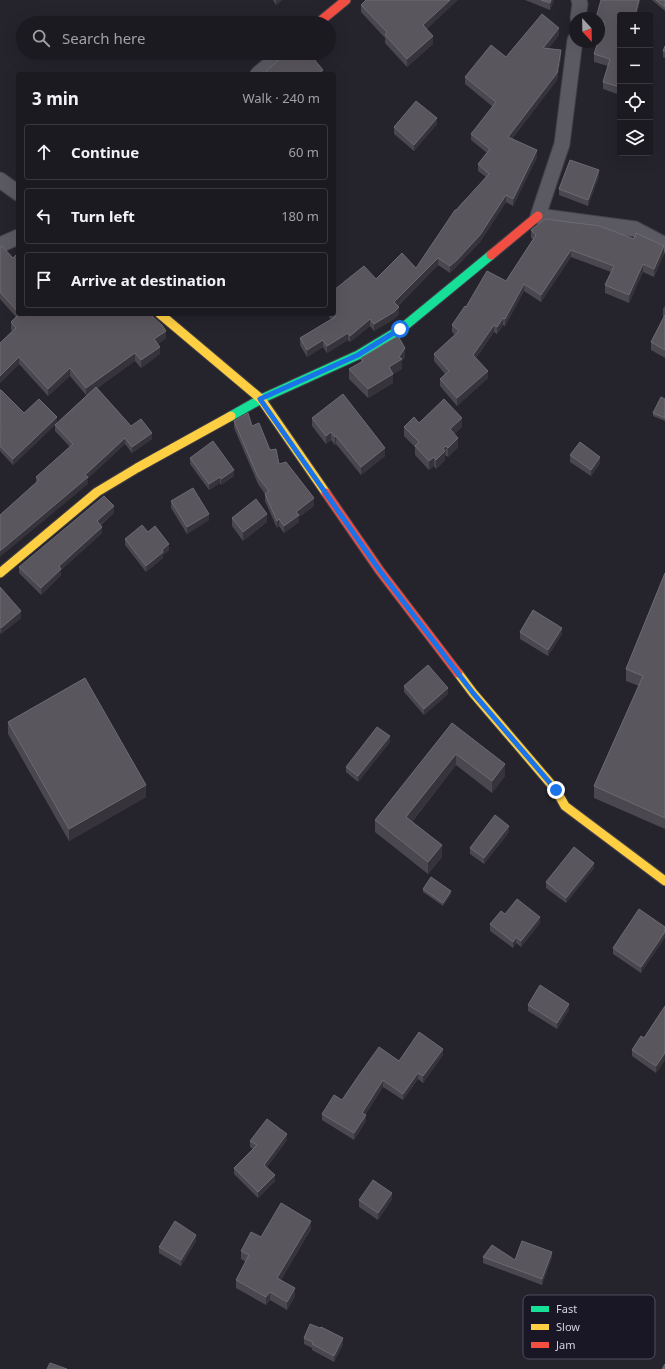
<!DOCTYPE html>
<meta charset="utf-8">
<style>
:root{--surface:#1c1a21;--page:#29272e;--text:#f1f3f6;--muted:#a0a1a5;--line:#3a383f}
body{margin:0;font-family:"Noto Sans",sans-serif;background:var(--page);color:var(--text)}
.controls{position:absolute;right:12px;top:12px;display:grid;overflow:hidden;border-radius:4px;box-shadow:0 4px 16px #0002}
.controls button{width:36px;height:36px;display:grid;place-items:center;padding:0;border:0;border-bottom:1px solid var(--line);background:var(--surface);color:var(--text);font:20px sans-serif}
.compass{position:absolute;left:569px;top:12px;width:36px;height:36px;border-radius:50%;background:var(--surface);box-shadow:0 4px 16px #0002;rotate:158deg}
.stop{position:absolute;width:12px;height:12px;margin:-9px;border:3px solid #1a73e8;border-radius:50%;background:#fff}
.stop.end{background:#1a73e8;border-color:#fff;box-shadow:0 1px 4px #0008}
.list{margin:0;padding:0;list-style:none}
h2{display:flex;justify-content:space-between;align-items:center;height:52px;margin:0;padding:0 16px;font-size:17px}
h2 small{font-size:13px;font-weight:400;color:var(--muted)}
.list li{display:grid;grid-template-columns:26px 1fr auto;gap:12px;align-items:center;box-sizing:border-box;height:56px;margin:0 8px 8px;padding:0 8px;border:1px solid var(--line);border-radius:4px}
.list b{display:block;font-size:15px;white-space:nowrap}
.list em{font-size:13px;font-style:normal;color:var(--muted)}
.icon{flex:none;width:22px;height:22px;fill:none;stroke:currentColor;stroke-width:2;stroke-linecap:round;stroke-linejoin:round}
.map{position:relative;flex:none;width:665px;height:1369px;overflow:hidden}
.search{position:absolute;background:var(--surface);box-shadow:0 4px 16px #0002;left:16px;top:16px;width:320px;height:44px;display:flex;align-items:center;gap:10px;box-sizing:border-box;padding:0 14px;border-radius:22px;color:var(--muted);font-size:15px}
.panel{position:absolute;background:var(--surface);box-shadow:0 4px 16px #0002;left:16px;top:72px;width:320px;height:244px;border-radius:4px}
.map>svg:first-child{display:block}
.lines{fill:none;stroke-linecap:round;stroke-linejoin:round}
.street-casing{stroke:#424048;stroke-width:17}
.fast-casing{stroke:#424048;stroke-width:11}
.slow-casing{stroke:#424048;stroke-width:11}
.jam-casing{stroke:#424048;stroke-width:11}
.street{stroke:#5b5a62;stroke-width:15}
.fast{stroke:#16e098;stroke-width:9}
.slow{stroke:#ffcf43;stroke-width:9}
.jam{stroke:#f24e42;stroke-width:9}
.wall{fill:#4b474e}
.shaded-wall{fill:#36333a}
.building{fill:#5a565d;stroke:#6d6a72}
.route{stroke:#1a73e8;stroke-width:5}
.key{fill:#191626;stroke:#514e5d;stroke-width:1}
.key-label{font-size:11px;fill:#d4d2de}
</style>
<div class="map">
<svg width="665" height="1369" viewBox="0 0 665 1369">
<rect width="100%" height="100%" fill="#25232c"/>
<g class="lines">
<defs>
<g id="street">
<path d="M578 18 580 4 579 0"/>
<path d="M575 40 562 144 538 216 635 229 665 245"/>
<path d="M258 74 283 53"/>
<path d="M0 180 18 193"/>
<path d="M0 245 18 237"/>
</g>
<path id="fast" d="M231 416 261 399 358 355 401 329 491 255"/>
<g id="slow">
<path d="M160 314 261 399 326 493"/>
<path d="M0 573 97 492 137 468 231 416"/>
<path d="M458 673 473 693 556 790 565 806 665 881"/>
</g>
<g id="jam">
<path d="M318 23 346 0"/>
<path d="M491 255 538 216"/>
<path d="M326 493 380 571 458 673"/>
</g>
</defs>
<use href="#street" class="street-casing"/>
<use href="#fast" class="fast-casing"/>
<use href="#slow" class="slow-casing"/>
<use href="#jam" class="jam-casing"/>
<use href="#street" class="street"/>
<use href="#fast" class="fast"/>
<use href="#slow" class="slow"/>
<use href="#jam" class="jam"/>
</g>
<g class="wall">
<path d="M273 0H282L276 5Z"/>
<path d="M525 0H554L550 10Z"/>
<path d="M601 0H640L637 15H620V95L603 89V82L608 66 594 62V54L602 29 599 28V18Z"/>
<path d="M652 0H665V11Z"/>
<path d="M361 5 427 30 433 44 407 67 385 43V38L361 12Z"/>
<path d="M559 35 548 49 561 57 557 80 512 139 537 157 513 206 506 202 480 242 457 266 450 273 438 265 398 306 399 314 394 319 374 331 370 326 350 342 348 340 327 353 323 347 307 357 300 345V338L331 319 327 314H334L376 279 416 268 456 210 486 177 478 171V164L487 153 471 140V134L493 107 465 84V77L506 57Z"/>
<path d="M665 46V58L663 57V51Z"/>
<path d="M437 124 414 151 394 134V127Z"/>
<path d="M599 176 588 206 559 195V189Z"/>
<path d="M531 230 664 254 654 277 643 272 629 303 605 293V285L611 272 571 257 541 302 524 291 505 326 503 325 497 334 494 332 476 358 488 378 457 406 440 386V379L445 374 434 361V354L455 335 452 332V325L466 307 506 281 533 239 531 238Z"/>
<path d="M0 248 13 258 18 253V314H150L166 338 158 344 160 354 141 368 135 361 97 388 131 426 152 439 132 453 125 444 88 478V484L36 483V477L70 447 55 431V425L13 465 0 451V390L24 413 57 423 88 394 86 395 70 376 48 396 19 364 0 383V343L12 331 11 330V322L16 317 0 299Z"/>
<path d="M665 306V358L651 350V342L663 318V309Z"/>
<path d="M405 357 402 361V369L393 374V383L368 398 349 379V369L361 362V358Z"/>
<path d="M665 399V421L653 416V413Z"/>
<path d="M312 418 385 456 361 475 336 444 335 445 331 440 326 444 312 426Z"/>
<path d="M234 421 252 426 270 450 279 464 314 506 299 517V522L284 533 279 526 277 528 265 501V494L258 484 234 428Z"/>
<path d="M419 423 462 427 454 434 458 447 448 457 445 455V460L436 469 434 466 429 470 415 455V447L404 436V427Z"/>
<path d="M570 455 600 463 591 476 570 462Z"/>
<path d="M190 458 234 476 221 485 220 483 209 490 190 464Z"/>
<path d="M171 501 209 520 187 534 171 508Z"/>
<path d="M114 513 101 525 102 533 61 570V575L41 595 19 573V567Z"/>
<path d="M232 518 267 522 243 541 232 526Z"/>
<path d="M148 532 169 550 163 555V558L146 572 125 545V539Z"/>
<path d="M665 573V829L594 798V786L639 686 626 681V669Z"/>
<path d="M0 587 21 618 1 634 0 632Z"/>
<path d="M520 632 562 634 548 656 520 639Z"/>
<path d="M404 686 448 694 424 715 404 692Z"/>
<path d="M8 722 146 797 69 841 8 734Z"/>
<path d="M452 723 505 776 492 793 456 765 412 822 442 857 428 874 375 832V820Z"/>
<path d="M390 742 358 782 346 772V767Z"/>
<path d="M509 832 484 864 470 854V848Z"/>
<path d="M594 868 566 903 546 888V882Z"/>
<path d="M423 889 451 894 443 906 423 892Z"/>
<path d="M505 914 540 923 521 947 516 943 513 948 490 931V924Z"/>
<path d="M665 927 641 973 613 954V948Z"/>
<path d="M528 1005 569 1010 557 1029 528 1011Z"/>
<path d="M665 1006V1060L656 1073 632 1056V1050L644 1038Z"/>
<path d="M443 1055 423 1083 418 1079 403 1100 383 1087 365 1115 366 1121 354 1140 322 1120V1114L342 1100 399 1061Z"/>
<path d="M287 1140 267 1167 275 1181 258 1198 234 1174V1168L253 1149 250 1147V1141Z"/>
<path d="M392 1199 378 1220 359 1207V1200Z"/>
<path d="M311 1229 281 1280 295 1296 287 1310 270 1300 266 1305 236 1288V1280L246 1262 241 1259V1251L261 1237Z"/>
<path d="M196 1241 181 1266 159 1253V1247Z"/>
<path d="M483 1257 515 1260 552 1257 542 1285 483 1263Z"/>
<path d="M304 1338 343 1344 334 1362 312 1350V1348L304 1344Z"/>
</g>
<g class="shaded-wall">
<path d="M276 0H282L276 5Z"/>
<path d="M450 0H458L423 33V25Z"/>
<path d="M551 0H554L550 10V3Z"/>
<path d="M639 0H640L637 15H635Z"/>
<path d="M559 28V35L543 55V48Z"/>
<path d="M433 36V44L407 67V59Z"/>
<path d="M561 50V57L557 80 508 144V137Z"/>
<path d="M323 70V74H318Z"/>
<path d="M437 118V124L414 151V145Z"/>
<path d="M537 150V157L513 206V199Z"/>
<path d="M599 170V176L588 206V200Z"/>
<path d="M506 195V202L480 242 457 266 450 273V266Z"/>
<path d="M664 246V254L654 277V269Z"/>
<path d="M571 250V257L541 302V295Z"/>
<path d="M438 258V265L394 309V302Z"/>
<path d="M643 264V272L629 303V295Z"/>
<path d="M524 284V291L505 326V319Z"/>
<path d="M399 307V314L394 319 374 331V324Z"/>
<path d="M503 318V325L497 334V327Z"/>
<path d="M370 319V326L350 342V336Z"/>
<path d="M494 325V332L473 362V355Z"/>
<path d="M166 331V338L154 347V339Z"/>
<path d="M348 333V340L327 353V346Z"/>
<path d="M323 340V347L307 357V350Z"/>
<path d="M160 347V354L141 368V360Z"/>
<path d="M405 348V357L402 361V369L393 374V383L368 398V389L399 357Z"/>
<path d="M135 353V361L86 395V388Z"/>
<path d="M19 357V364L0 383V376Z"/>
<path d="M70 368V376L48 396V389Z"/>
<path d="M488 371V378L457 406V398Z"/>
<path d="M57 417V423L13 465V459Z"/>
<path d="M462 418V427L450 438V429Z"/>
<path d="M331 432V440L326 444V436Z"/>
<path d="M152 433V439L132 453V447Z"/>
<path d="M336 436V444L335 445V437Z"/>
<path d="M125 438V444L88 478V484L0 557V551L85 475Z"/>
<path d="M458 438V447L448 457V448Z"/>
<path d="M446 446 445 460 436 469V460L443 448Z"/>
<path d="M385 448V456L361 475V467Z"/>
<path d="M434 457V466L429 470V461Z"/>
<path d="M600 457V463L591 476V470Z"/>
<path d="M234 470V476L221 485V479Z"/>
<path d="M220 477V483L209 490V484Z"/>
<path d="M314 498V506L299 517V522L284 533V526L296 512Z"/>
<path d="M114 506V513L97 527V521Z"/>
<path d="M209 514V520L187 534V527Z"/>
<path d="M267 514V522L243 541V532Z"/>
<path d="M279 519V526L277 528V521Z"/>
<path d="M102 527V533L61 570V575L41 595V588L59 566Z"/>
<path d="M169 544V550L163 555V558L146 572V566L162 550Z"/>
<path d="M21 611V618L1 634V628Z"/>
<path d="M562 628V634L548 656V650Z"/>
<path d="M448 688V694L424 715V709Z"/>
<path d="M390 736V742L358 782V776Z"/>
<path d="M456 754V765L406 829V817Z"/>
<path d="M505 764V776L492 793V781Z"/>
<path d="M146 785V797L69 841V829Z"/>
<path d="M509 826V832L484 864V858Z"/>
<path d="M442 845V857L428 874V862Z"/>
<path d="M594 863V868L566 903V898Z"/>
<path d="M451 891V894L443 906V903Z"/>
<path d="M540 917V923L521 947V941Z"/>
<path d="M665 932V938L641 973V967Z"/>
<path d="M516 937V943L513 948V942Z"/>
<path d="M569 1004V1010L557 1029V1023Z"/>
<path d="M443 1049V1055L423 1083V1076Z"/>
<path d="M665 1049V1060L656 1073V1066Z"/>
<path d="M418 1073V1079L403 1100V1094Z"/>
<path d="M383 1080V1087L362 1119V1113Z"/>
<path d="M366 1115V1121L354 1140V1133Z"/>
<path d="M287 1134V1140L264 1171V1165Z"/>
<path d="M275 1175V1181L258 1198V1192Z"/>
<path d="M392 1193V1199L378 1220V1213Z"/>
<path d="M311 1221V1229L277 1287V1278Z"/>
<path d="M196 1235V1241L181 1266V1260Z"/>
<path d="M552 1252V1257L542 1285V1279Z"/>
<path d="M295 1288V1296L287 1310V1302Z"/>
<path d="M270 1292V1300L266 1305V1297Z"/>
<path d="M343 1338V1344L334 1362V1356Z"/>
</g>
<g class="building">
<path d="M366 0H450L423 25 433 36 407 59 385 35 387 32 361 5Z"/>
<path d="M541 0H551L550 3Z"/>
<path d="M601 0H639L635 15H620V87L603 82 610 59 594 54 598 42H599V39L605 22 599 20V18H596Z"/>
<path d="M656 0H665V7Z"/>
<path d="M542 14 559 28 543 48 561 50 557 73 508 137 537 150 513 199 506 195 480 235 457 260 450 266 438 258 394 302 399 307 394 312 374 324 370 319 350 336 348 333 327 346 323 340 307 350 300 338 335 317 333 314H334V290L364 266 376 279 402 253 416 268 455 210H456L489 174 478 164 490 149 471 134 496 102 465 77 491 45 506 57Z"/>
<path d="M665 46V51H663Z"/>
<path d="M287 53H309L323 70 318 74H269L266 71Z"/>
<path d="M416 101 437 118 414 145 394 127Z"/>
<path d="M570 160 599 170 588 200 559 189Z"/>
<path d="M545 219 600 226 634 239 636 233 664 246 654 269 643 264 629 295 605 285 614 266 571 250 541 295 524 284 505 319 503 318 497 327 494 325 473 355 488 371 457 398 440 379 449 371 434 354 459 331 452 325 465 306 466 307 487 271 506 281 536 235 531 230Z"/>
<path d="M2 246 13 258 18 253V312L0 292V248Z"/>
<path d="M19 314H150L152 316 162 325 166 331 154 339 160 347 141 360 135 353 86 388 70 368 48 389 19 357 0 376V343L16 328 11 322Z"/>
<path d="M665 315V350L651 342Z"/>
<path d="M398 336 405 348 399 357 402 359 389 367 393 374 368 389 349 369 363 361 361 358Z"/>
<path d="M96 387 131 426 141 419 152 433 132 447 125 438 85 475 88 477 0 551V515L39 480 36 477 73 444 55 425Z"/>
<path d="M0 390H1L24 413 39 399 57 417 13 459 0 446V428L2 427 0 425Z"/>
<path d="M343 394 385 448 361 467 336 436 335 437 331 432 326 436 312 418Z"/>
<path d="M661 397 665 399V418L653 413Z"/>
<path d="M444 399 462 418 450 429 458 438 448 448 446 446 443 448 445 451 436 460 434 457 429 461 415 446 419 442 404 427 414 417 419 423Z"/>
<path d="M248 413 252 426 259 423 270 450 276 449 279 464 286 462 314 498 296 512 299 515 284 526 279 519 277 521 265 494 269 491 258 477 234 421Z"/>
<path d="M213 441 234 470 221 479 220 477 209 484 190 458Z"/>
<path d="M580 442 600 457 591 470 570 455Z"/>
<path d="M193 488 209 514 187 527 171 501Z"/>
<path d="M104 496 114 506 97 521 102 527 59 566 61 569 41 588 19 567Z"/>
<path d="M256 499 267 514 243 532 232 518Z"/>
<path d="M142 525 148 532 155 526 169 544 162 550 163 552 146 566 125 539Z"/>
<path d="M665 573V818L594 786 643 676 626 669Z"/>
<path d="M0 587 21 611 1 628 0 626Z"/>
<path d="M533 610 562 628 548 650 520 632Z"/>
<path d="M428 665 448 688 424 709 404 686Z"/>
<path d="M85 678 146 785 69 829 8 722Z"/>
<path d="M452 723 505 764 492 781 456 754 406 817 442 845 428 862 375 820Z"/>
<path d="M377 727 390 736 358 776 346 767Z"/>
<path d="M495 815 509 826 484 858 470 848Z"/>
<path d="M574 847 594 863 566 898 546 882Z"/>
<path d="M431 877 451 891 443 903 423 889Z"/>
<path d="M517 899 540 917 521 941 516 937 513 942 490 924 501 911 505 914Z"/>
<path d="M639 909 665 927V932L641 967 613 948Z"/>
<path d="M540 985 569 1004 557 1023 528 1005Z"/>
<path d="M665 1006V1049L664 1051 665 1052V1053L656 1066 632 1050 641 1036 644 1038Z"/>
<path d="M419 1032 443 1049 423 1076 418 1073 403 1094 383 1080 362 1113 366 1115 354 1133 322 1114 334 1095 342 1100 359 1075 379 1047 399 1061Z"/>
<path d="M267 1119 287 1134 264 1165 275 1175 258 1192 234 1168 257 1145 250 1141Z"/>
<path d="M373 1180 392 1193 378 1213 359 1200Z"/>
<path d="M281 1203 311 1221 277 1278 295 1288 287 1302 270 1292 266 1297 236 1280 249 1255 241 1251 251 1232 261 1237Z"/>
<path d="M175 1221 196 1235 181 1260 159 1247Z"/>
<path d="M522 1241 552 1252 542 1279 483 1257 492 1245 515 1260Z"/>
<path d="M310 1324 320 1328 321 1327 343 1338 334 1356 312 1344 313 1342 304 1338Z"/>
<path d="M50 1363 67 1369H47Z"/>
<path d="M665 1364V1369H662Z"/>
</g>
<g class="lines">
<path class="route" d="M400 329 358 355 260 399 380 571 473 693 556 790"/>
</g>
<rect x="523" y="1295" width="132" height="64" rx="6" class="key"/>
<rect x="531" y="1306" width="18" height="6" fill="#16e098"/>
<rect x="531" y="1324" width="18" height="6" fill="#ffcf43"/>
<rect x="531" y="1342" width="18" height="6" fill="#f24e42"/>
<g class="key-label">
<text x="556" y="1313">Fast</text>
<text x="556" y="1331">Slow</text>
<text x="556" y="1349">Jam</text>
</g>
</svg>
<div class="controls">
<button>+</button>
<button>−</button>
<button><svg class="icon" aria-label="locate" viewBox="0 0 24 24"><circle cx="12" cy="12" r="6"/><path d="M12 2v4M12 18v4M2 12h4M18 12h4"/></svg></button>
<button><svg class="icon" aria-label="layers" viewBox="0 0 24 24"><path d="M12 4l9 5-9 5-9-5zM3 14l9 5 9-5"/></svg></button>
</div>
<svg class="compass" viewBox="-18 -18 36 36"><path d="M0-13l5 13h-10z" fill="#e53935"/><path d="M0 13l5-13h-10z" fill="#a0a1a5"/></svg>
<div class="stop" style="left:400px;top:329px"></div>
<div class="stop end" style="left:556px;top:790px"></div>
<div class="search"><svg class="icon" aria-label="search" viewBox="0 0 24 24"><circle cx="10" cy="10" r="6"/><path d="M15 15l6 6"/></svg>Search here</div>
<section class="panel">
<h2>3 min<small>Walk · 240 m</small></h2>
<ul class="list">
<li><svg class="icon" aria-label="ahead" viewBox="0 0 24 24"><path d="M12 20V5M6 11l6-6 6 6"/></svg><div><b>Continue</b></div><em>60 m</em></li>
<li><svg class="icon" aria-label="left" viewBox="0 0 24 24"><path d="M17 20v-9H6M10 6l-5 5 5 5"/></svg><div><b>Turn left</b></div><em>180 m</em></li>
<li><svg class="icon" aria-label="arrive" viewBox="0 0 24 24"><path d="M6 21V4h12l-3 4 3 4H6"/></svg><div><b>Arrive at destination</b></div></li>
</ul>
</section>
</div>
